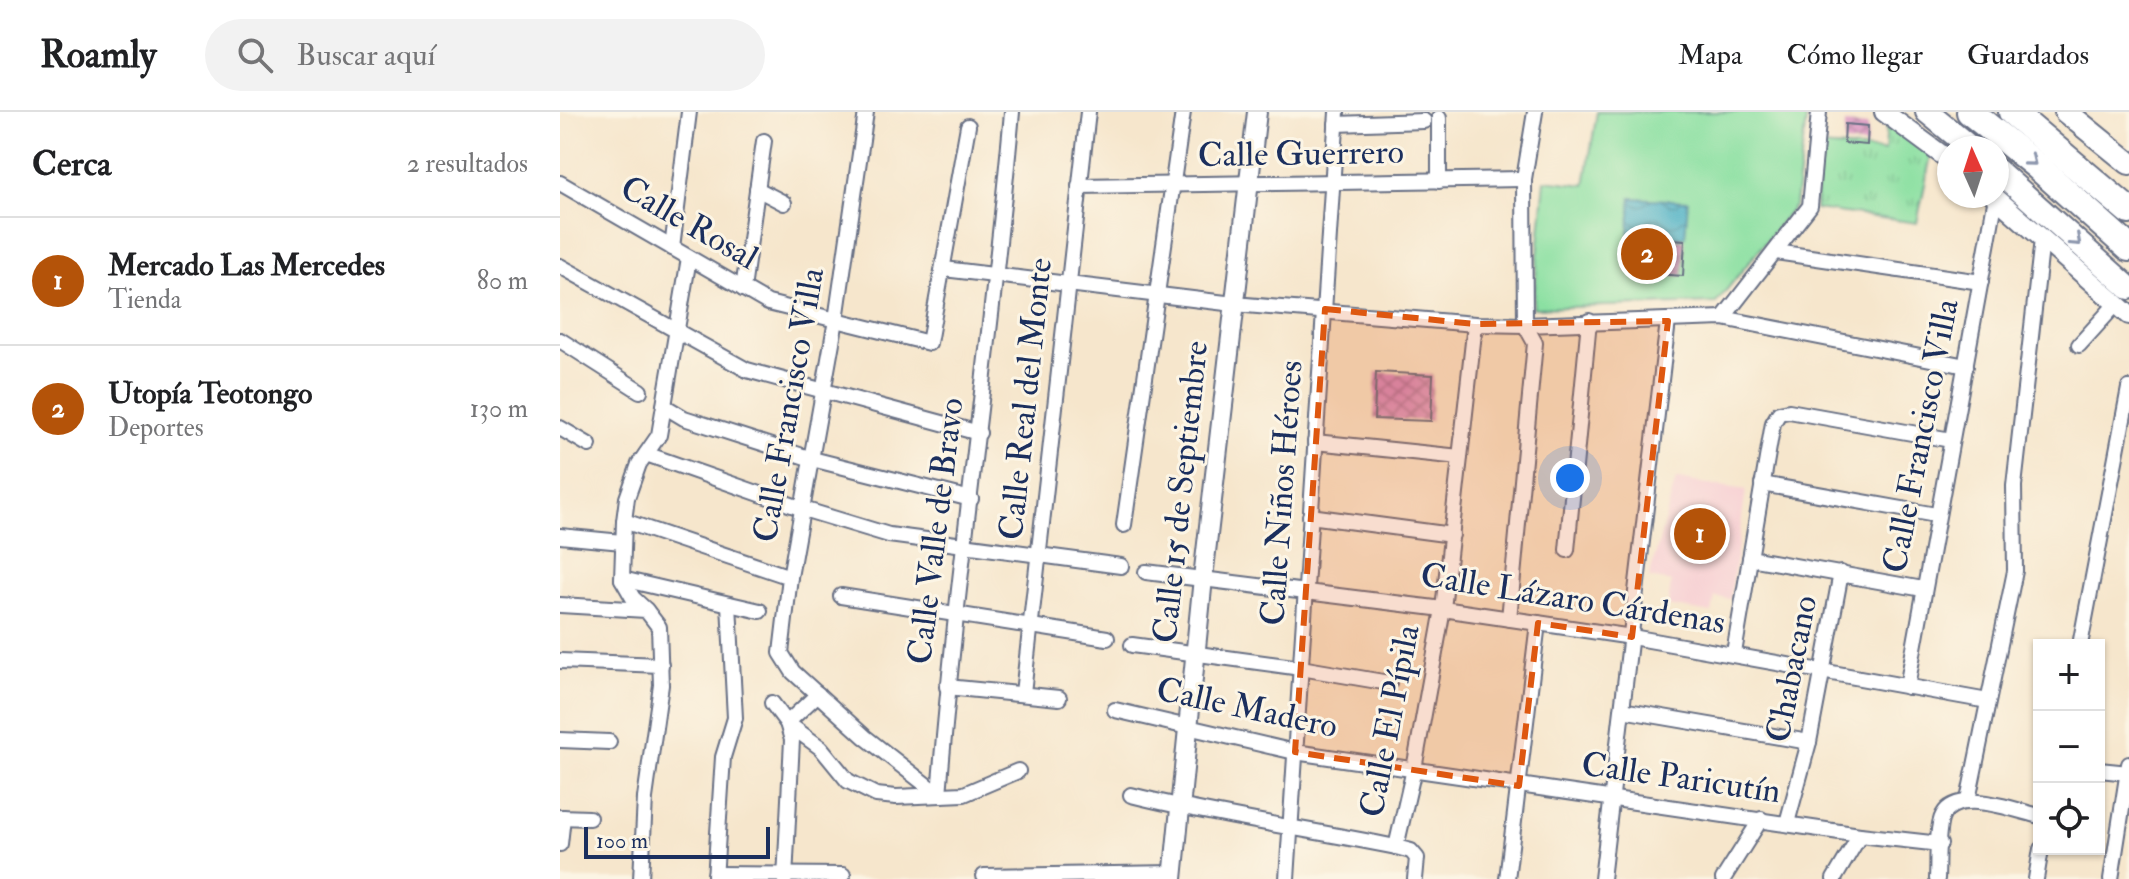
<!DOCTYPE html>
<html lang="es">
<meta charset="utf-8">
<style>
:root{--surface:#fff;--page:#f2f2f2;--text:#202124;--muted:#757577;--line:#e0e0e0;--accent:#b45309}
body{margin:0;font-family:"IM FELL Double Pica",serif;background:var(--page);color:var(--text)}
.controls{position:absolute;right:24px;bottom:24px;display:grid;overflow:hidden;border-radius:0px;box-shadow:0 2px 6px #0004}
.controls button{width:72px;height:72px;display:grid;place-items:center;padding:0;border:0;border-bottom:2px solid var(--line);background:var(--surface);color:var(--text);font:40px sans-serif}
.compass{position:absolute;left:1377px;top:24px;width:72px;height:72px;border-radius:50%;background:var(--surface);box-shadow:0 2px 6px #0004;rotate:357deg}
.scale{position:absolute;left:24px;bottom:20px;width:186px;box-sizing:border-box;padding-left:8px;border:4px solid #1b2f5e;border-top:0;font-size:22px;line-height:28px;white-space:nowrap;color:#1b2f5e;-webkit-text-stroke:6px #fcf5e5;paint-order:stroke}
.you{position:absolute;left:1010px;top:366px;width:28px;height:28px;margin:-20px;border:6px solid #fff;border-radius:50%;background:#1a73e8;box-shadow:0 0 0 12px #1a73e833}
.badge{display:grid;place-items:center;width:52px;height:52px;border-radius:50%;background:var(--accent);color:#fff;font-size:26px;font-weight:700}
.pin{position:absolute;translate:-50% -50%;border:4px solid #fff;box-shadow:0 2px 8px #0006}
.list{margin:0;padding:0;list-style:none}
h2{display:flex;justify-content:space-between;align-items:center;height:104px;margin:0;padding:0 32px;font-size:34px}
h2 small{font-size:26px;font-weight:400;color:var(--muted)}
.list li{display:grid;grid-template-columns:52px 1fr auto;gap:24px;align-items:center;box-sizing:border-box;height:128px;padding:0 32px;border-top:2px solid var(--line)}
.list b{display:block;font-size:30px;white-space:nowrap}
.list p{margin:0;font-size:26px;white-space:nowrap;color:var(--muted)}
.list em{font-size:26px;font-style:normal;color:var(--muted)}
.icon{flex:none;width:44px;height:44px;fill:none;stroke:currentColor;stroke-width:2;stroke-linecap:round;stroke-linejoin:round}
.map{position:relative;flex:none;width:1569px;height:767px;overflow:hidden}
header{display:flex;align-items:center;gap:48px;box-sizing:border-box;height:112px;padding:0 40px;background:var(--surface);border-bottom:2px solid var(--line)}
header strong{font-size:38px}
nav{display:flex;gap:44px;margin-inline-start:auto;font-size:28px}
.search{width:560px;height:72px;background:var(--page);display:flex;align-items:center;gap:20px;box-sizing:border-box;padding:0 28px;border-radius:44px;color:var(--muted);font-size:30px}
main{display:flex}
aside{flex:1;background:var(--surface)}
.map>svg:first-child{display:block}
.built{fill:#f7cfd3}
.grass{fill:url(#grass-tufts);stroke:#538880;stroke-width:2}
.garden{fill:#8be0a2;stroke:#538880;stroke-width:2}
.water{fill:url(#water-waves);stroke:#306f91;stroke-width:2}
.building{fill:url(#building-cross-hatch)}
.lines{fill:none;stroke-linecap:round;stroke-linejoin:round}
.minor-casing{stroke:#686f84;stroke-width:18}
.tertiary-casing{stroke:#686f84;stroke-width:22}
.trunk-casing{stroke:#686f84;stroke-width:26}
.motorway-casing{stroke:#686f84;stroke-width:30}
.minor{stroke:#fff;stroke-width:14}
.tertiary{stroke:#fff;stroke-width:18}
.trunk{stroke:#fff;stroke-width:22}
.motorway{stroke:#fff;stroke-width:26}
.oneway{stroke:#8d97ae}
.marked{fill:#de5710;fill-opacity:0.2;stroke:#de5710;stroke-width:6;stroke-dasharray:16 10;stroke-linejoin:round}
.labels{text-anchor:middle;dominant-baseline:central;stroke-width:6;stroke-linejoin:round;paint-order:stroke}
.street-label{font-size:34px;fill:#1b2f5e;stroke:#fcf5e5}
</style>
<header>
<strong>Roamly</strong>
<div class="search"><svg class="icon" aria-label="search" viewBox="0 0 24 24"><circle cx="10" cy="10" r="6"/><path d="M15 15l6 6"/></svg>Buscar aquí</div>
<nav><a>Mapa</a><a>Cómo llegar</a><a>Guardados</a></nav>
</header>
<main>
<aside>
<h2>Cerca<small>2 resultados</small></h2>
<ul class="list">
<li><span class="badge">1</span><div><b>Mercado Las Mercedes</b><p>Tienda</p></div><em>80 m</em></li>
<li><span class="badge">2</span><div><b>Utopía Teotongo</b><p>Deportes</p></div><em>130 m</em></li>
</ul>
</aside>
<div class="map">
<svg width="1569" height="767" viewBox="0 0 1569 767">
<defs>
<pattern id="grass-tufts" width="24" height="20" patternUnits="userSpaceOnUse" patternTransform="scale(2)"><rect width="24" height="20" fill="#8be0a2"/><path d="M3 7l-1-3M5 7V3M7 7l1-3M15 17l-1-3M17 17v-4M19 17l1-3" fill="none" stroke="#77c08e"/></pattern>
<pattern id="water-waves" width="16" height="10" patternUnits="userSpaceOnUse" patternTransform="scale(2)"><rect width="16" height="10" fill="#46afc4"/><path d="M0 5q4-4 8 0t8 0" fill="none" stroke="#3a8fa2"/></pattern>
<pattern id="building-cross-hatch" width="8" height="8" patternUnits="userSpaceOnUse" patternTransform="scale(2)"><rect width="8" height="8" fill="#d88ebf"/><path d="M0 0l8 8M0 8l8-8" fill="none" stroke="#ae749e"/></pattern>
</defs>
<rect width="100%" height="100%" fill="#fcf5e5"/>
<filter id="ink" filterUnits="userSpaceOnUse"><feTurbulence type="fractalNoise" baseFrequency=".0125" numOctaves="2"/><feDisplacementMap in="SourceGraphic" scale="16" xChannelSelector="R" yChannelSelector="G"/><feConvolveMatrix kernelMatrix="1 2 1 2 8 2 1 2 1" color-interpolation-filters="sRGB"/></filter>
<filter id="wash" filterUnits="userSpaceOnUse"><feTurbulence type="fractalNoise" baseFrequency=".006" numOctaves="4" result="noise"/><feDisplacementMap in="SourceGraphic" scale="32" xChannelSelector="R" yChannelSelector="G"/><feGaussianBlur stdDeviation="1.8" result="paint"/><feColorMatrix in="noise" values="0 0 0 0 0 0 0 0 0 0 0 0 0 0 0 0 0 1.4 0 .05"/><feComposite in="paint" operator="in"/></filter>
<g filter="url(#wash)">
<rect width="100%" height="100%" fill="#f6e6cc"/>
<path class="built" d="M1116 367 1186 378 1170 487 1155 485 1152 501 1108 494 1111 470 1089 466Z"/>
<path class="grass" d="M1327 11 1371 43 1357 111 1255 97 1261 34 1325 39Z"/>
<path class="garden" d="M1037 0H1247L1235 93 1156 191 973 196 985 68 1025 73Z"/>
<path class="water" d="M1071 86 1128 89 1125 125 1069 122Z"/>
<g id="blocks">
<g class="building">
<path d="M1285 12 1308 14 1307 33 1284 31Z"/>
<path d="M1068 124 1125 128 1123 164 1066 160Z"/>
<path d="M816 260 873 263 871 309 814 307Z"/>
</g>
</g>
</g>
<g filter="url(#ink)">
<use href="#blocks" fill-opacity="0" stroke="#686f84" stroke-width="2"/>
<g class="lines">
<defs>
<g id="minor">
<path d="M306 0 276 208 230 465 221 541 233 560 305 625 379 683"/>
<path d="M879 6V69"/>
<path d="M776 12 864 9"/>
<path d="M0 71 208 191 369 231 408 14"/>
<path d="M519 74 964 67"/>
<path d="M197 77 224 91"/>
<path d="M112 136 129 0"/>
<path d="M1216 140 1421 170"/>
<path d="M0 154 187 258 419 321"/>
<path d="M384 157 674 192 915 212 965 213 1163 206 1406 254"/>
<path d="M183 177 204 29"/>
<path d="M1163 206 1250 94 1259 0"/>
<path d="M0 228 80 279"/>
<path d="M1519 233 1557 191"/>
<path d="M104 294 124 306 252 347 411 387"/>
<path d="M0 316 29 333"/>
<path d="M755 330 900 345"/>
<path d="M86 342 243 397 329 423 561 454"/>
<path d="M1202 372 1376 403"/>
<path d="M750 404 892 423"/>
<path d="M64 409 230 465"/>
<path d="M564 413 623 0"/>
<path d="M0 424 62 430"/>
<path d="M1007 438 1029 209"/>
<path d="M1190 446 1363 477"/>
<path d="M586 460 883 497 1072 525 1428 589"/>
<path d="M62 467 200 499"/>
<path d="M281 484 547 526"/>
<path d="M0 493 86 498 99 515 101 573 85 686 81 767"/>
<path d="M86 498 73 486 62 467 64 409 67 386 79 352 99 323 129 146"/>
<path d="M949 507 975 231 965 213 964 67 975 0"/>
<path d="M572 533 741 556 829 571"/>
<path d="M1520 533 1569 276"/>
<path d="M1174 541 1213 311 1219 301 1229 299 1391 328"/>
<path d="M0 549 101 553"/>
<path d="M387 575 499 586"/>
<path d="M1347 575 1436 85"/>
<path d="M463 581 528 0"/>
<path d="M212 591 227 611 261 636 288 669 316 683 336 685 404 682 458 659"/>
<path d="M555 598 735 640 1300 723 1380 732"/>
<path d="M1062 598 1249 630"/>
<path d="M227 611 258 582"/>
<path d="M0 628 49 630"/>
<path d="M1539 658 1569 661"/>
<path d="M379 683C397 455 432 228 452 0"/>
<path d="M571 683C658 705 748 717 836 735"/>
<path d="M1408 688 1455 459 1454 374 1482 127"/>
<path d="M0 705 29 706"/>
<path d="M1227 711 1249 630 1281 461"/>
<path d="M0 732 3 705"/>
<path d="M155 762 283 763"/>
<path d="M424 764 614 761"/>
<path d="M155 767 163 645 175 606 169 492"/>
<path d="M225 767 232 628 227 611"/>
<path d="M727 767 777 0"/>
<path d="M855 767 857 746 851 739 836 735 854 657 883 497 915 212"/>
<path d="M947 767 978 511"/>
<path d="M1042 767 1108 209"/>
<path d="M1163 767 1201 707"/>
<path d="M1274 767 1300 723"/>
<path d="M1377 767C1378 752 1376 715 1383 703 1398 676 1454 698 1479 704"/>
<path d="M1476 767 1481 737"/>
<path d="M1551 767 1569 652"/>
</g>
<g id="tertiary">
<path d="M1324 0 1389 48"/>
<path d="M1434 84 1569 203"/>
<path d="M613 767 643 466 697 0"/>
</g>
<g id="trunk">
<path d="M1367 0 1411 36"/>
<path d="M1506 0 1569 51"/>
<path d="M1437 58 1569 176"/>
</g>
<g id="motorway">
<path d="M1410 0 1478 55 1569 136"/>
<path d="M1452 0 1569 99"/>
</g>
</defs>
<use href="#minor" class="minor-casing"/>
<use href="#tertiary" class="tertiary-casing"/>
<use href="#trunk" class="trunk-casing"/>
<use href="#motorway" class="motorway-casing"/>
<use href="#minor" class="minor"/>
<use href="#tertiary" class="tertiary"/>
<use href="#trunk" class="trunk"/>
<use href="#motorway" class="motorway"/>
</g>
<defs><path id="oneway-chevron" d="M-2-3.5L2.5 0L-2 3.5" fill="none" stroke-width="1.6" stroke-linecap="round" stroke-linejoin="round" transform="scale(2)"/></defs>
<g class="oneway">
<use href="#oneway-chevron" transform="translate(1471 49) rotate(39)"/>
<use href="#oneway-chevron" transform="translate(1516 129) rotate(42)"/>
</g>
</g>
<path class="marked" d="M765 197 915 212 1108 209 1072 525 978 511 959 674 735 640Z"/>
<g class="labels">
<g class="street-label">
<text transform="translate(741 42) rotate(-1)">Calle Guerrero</text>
<text transform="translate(129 111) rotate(30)">Calle Rosal</text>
<text transform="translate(466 287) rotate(-84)">Calle Real del Monte</text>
<text transform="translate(229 293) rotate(-80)">Calle Francisco Villa</text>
<text transform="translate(1361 324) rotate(-79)">Calle Francisco Villa</text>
<text transform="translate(621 380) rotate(-84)">Calle 15 de Septiembre</text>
<text transform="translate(722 381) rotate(-86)">Calle Niños Héroes</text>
<text transform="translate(376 419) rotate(-83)">Calle Valle de Bravo</text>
<text transform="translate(1013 487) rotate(9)">Calle Lázaro Cárdenas</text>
<text transform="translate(1232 557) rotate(-79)">Chabacano</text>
<text transform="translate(687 596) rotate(12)">Calle Madero</text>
<text transform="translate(830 609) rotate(-79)">Calle El Pípila</text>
<text transform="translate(1121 666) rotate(8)">Calle Paricutín</text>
</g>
</g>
</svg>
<div class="controls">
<button>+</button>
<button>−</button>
<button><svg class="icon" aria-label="locate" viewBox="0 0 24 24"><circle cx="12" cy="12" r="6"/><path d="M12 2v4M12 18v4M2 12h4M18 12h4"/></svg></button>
</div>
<svg class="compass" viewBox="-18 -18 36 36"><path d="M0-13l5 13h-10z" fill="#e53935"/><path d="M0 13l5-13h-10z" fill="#757577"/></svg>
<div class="scale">100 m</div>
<div class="you"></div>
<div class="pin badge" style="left:1140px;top:422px">1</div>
<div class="pin badge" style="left:1087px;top:142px">2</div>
</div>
</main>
